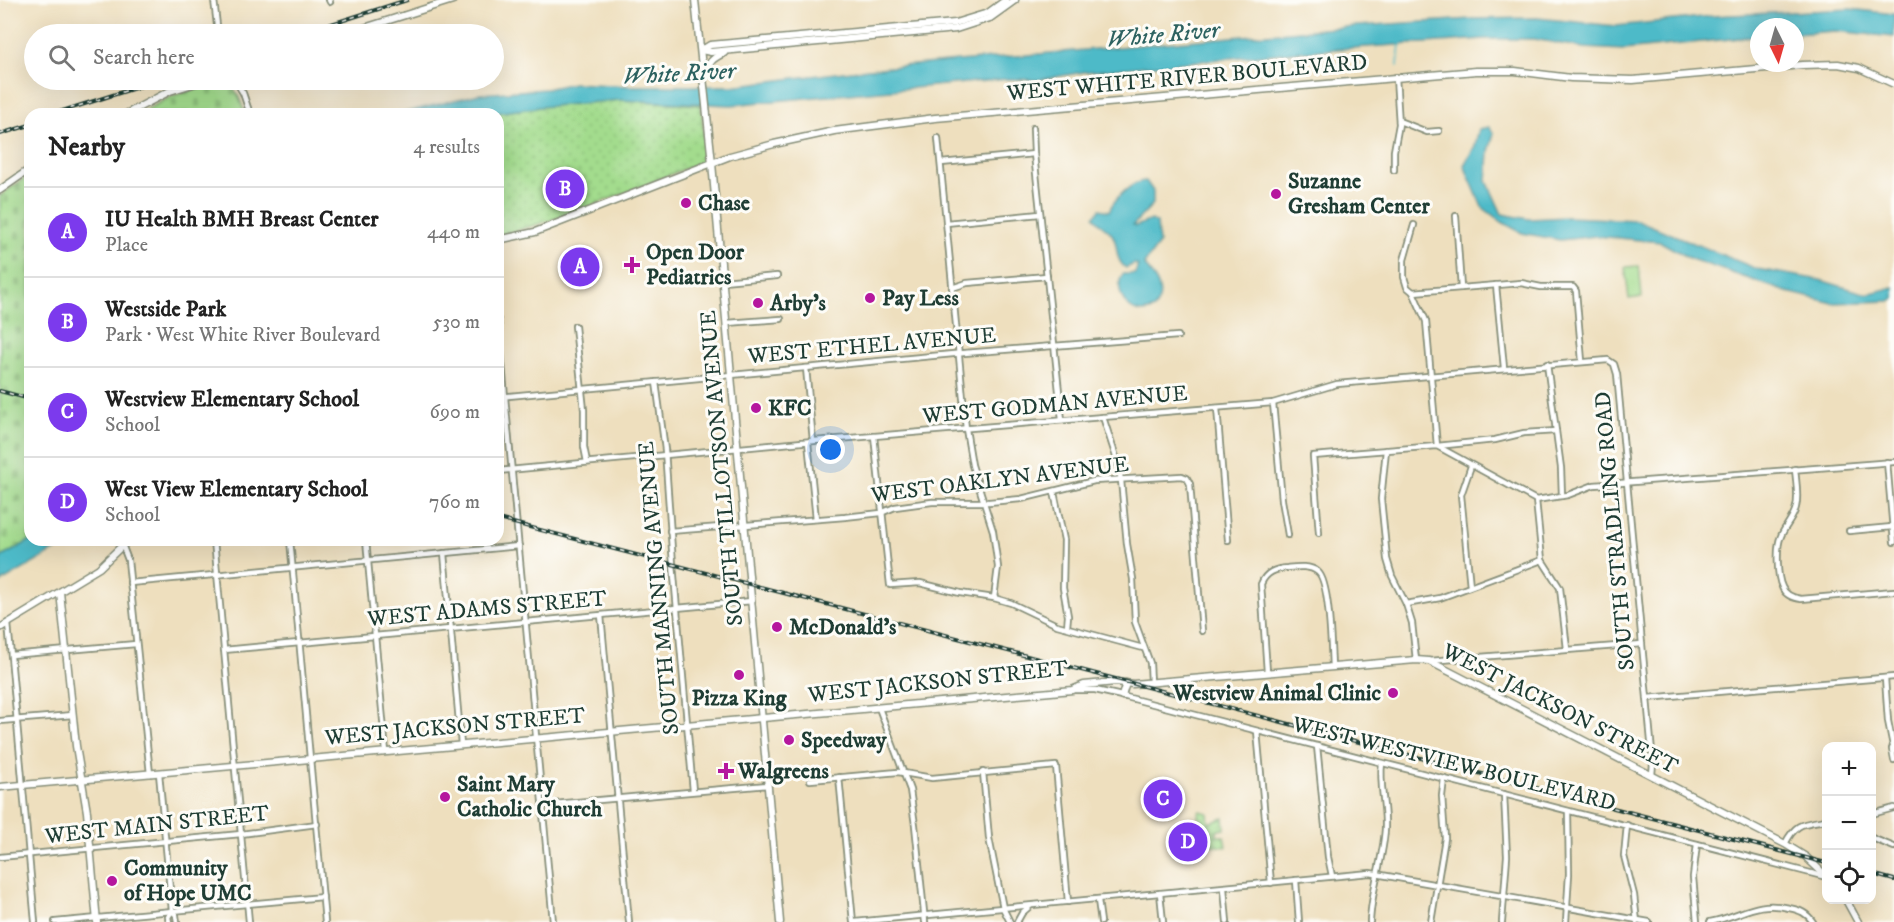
<!DOCTYPE html>
<meta charset="utf-8">
<style>
:root{--surface:#fff;--page:#f6f6f6;--text:#222;--muted:#767676;--line:#e0e0e0;--accent:#7c3aed}
body{margin:0;font-family:"IM FELL DW Pica",serif;background:var(--page);color:var(--text)}
.controls{position:absolute;right:18px;bottom:18px;display:grid;overflow:hidden;border-radius:12px;box-shadow:0 6px 24px #0002}
.controls button{width:54px;height:54px;display:grid;place-items:center;padding:0;border:0;border-bottom:2px solid var(--line);background:var(--surface);color:var(--text);font:30px sans-serif}
.compass{position:absolute;left:1750px;top:18px;width:54px;height:54px;border-radius:50%;background:var(--surface);box-shadow:0 6px 24px #0002;rotate:175deg}
.you{position:absolute;left:831px;top:450px;width:21px;height:21px;margin:-15px;border:4px solid #fff;border-radius:50%;background:#1a73e8;box-shadow:0 0 0 9px #1a73e833}
.badge{display:grid;place-items:center;width:39px;height:39px;border-radius:50%;background:var(--accent);color:#fff;font-size:20px;font-weight:700}
.pin{position:absolute;translate:-50% -50%;border:3px solid #fff;box-shadow:0 2px 6px #0006}
.list{margin:0;padding:0;list-style:none}
h2{display:flex;justify-content:space-between;align-items:center;height:78px;margin:0;padding:0 24px;font-size:26px}
h2 small{font-size:20px;font-weight:400;color:var(--muted)}
.list li{display:grid;grid-template-columns:39px 1fr auto;gap:18px;align-items:center;box-sizing:border-box;height:90px;padding:0 24px;border-top:2px solid var(--line)}
.list b{display:block;font-size:22px;white-space:nowrap}
.list p{margin:0;font-size:20px;white-space:nowrap;color:var(--muted)}
.list em{font-size:20px;font-style:normal;color:var(--muted)}
.icon{flex:none;width:33px;height:33px;fill:none;stroke:currentColor;stroke-width:2;stroke-linecap:round;stroke-linejoin:round}
.map{position:relative;flex:none;width:1894px;height:922px;overflow:hidden}
.search{position:absolute;background:var(--surface);box-shadow:0 6px 24px #0002;left:24px;top:24px;width:480px;height:66px;display:flex;align-items:center;gap:15px;box-sizing:border-box;padding:0 21px;border-radius:33px;color:var(--muted);font-size:22px}
.panel{position:absolute;background:var(--surface);box-shadow:0 6px 24px #0002;left:24px;top:108px;width:480px;height:438px;border-radius:18px}
.map>svg:first-child{display:block}
.grass{fill:url(#grass-dots);stroke:#618c60;stroke-width:1.5}
.cemetery{fill:url(#cemetery-stones);stroke:#618c60;stroke-width:1.5}
.pitch{fill:#a3dc8d;stroke:#618c60;stroke-width:1.5}
.water{fill:#4dbac8;stroke:#367c7e;stroke-width:1.5}
.lines{fill:none;stroke-linecap:round;stroke-linejoin:round}
.stream{stroke:#4dbac8;stroke-width:1.5}
.street-casing{stroke:#868e79;stroke-width:8}
.secondary-casing{stroke:#868e79;stroke-width:9}
.street{stroke:#fff;stroke-width:4.5}
.secondary{stroke:#fff;stroke-width:6}
.rail-casing{stroke:#1f3d34;stroke-width:4}
.rail{stroke:#fdfcf7;stroke-width:1.5;stroke-dasharray:4.5;stroke-linecap:butt}
.poi-dot{fill:#b5179e;stroke:#fdfcf7;stroke-width:2}
.labels{text-anchor:middle;dominant-baseline:central;stroke-width:6;stroke-linejoin:round;paint-order:stroke}
.street-label{font-size:22px;fill:#1f3d34;stroke:#fdfcf7}
.poi-label{font-size:22px;font-weight:bold;fill:#1f3d34;stroke:#fdfcf7;text-anchor:start}
.water-label{font-size:24px;font-style:italic;fill:#2d6260;stroke:#fdfcf7}
</style>
<div class="map">
<svg width="1894" height="922" viewBox="0 0 1894 922">
<defs>
<pattern id="grass-dots" width="8" height="8" patternUnits="userSpaceOnUse" patternTransform="scale(1.5)"><rect width="8" height="8" fill="#a3dc8d"/><path d="M2 2h.1M6 6h.1" fill="none" stroke="#8cbe7a" stroke-width="1.8" stroke-linecap="round"/></pattern>
<pattern id="cemetery-stones" width="16" height="16" patternUnits="userSpaceOnUse" patternTransform="scale(1.5)"><rect width="16" height="16" fill="#a3dc8d"/><path d="M2 7V4a2 2 0 0 1 4 0v3zM10 15v-3a2 2 0 0 1 4 0v3z" fill="#8cbe7a"/></pattern>
</defs>
<rect width="100%" height="100%" fill="#fdfcf7"/>
<filter id="ink" filterUnits="userSpaceOnUse"><feTurbulence type="fractalNoise" baseFrequency=".0167" numOctaves="2"/><feDisplacementMap in="SourceGraphic" scale="12" xChannelSelector="R" yChannelSelector="G"/><feConvolveMatrix kernelMatrix="1 2 1 2 8 2 1 2 1" color-interpolation-filters="sRGB"/></filter>
<filter id="wash" filterUnits="userSpaceOnUse"><feTurbulence type="fractalNoise" baseFrequency=".008" numOctaves="4" result="noise"/><feDisplacementMap in="SourceGraphic" scale="24" xChannelSelector="R" yChannelSelector="G"/><feGaussianBlur stdDeviation="1.35" result="paint"/><feColorMatrix in="noise" values="0 0 0 0 0 0 0 0 0 0 0 0 0 0 0 0 0 1.4 0 .05"/><feComposite in="paint" operator="in"/></filter>
<g filter="url(#wash)">
<rect width="100%" height="100%" fill="#eedfbe"/>
<g class="grass">
<path d="M620 100 701 105 705 151 702 162C635 188 568 219 498 235V114H488L540 107Z"/>
<path d="M1200 811 1208 813 1209 823 1224 818 1225 829 1218 830 1216 836H1224L1226 847 1194 843 1193 841 1192 837 1200 836 1198 814Z"/>
</g>
<g class="cemetery">
<path d="M224 80C236 84 241 103 245 114H138L172 96Z"/>
<path d="M30 174 31 540 0 558V196Z"/>
</g>
<path class="pitch" d="M1639 266 1642 297 1629 299 1625 267Z"/>
<g class="water">
<path d="M1850 9 1894 14V37L1835 31 1795 34V27H1759V36L1624 50 1584 48 1534 39H1484L1294 52 1084 72 1038 80 1008 79 731 105 620 100 540 107 488 114H399L479 94 546 89 573 83 631 86H731L868 69 1357 26 1472 19 1537 18 1616 26 1712 16Z"/>
<path d="M1489 127 1494 134 1489 151 1487 181 1502 214 1529 219 1567 217 1637 220 1757 269 1820 280 1867 294 1894 287V298L1890 301 1833 303 1787 292 1691 259 1661 242 1596 236 1560 240 1522 233 1502 222 1482 207 1464 165 1475 146 1479 129Z"/>
<path d="M1146 181 1153 191V204L1133 225 1136 226 1151 220 1157 223 1159 244 1144 264C1153 277 1168 291 1154 309 1128 322 1112 288 1123 274H1135L1138 265 1134 264 1126 268C1113 259 1120 244 1111 233 1106 227 1098 224 1094 216L1100 209 1109 211C1114 199 1133 180 1146 181Z"/>
<path d="M31 540H68L56 550 0 583V558Z"/>
</g>
<g class="lines">
<path class="stream" d="M1398 66 1400 43"/>
</g>
</g>
<g filter="url(#ink)">
<g class="lines">
<defs>
<g id="street">
<path d="M214 0 218 34"/>
<path d="M329 0 330 2"/>
<path d="M235 80 243 93 250 114"/>
<path d="M1399 121 1427 132 1439 131"/>
<path d="M1033 128 1034 154 1062 420"/>
<path d="M938 138 966 429 972 465 993 531 998 567 994 598"/>
<path d="M941 163 1034 154"/>
<path d="M1394 170V151L1399 124 1396 77"/>
<path d="M1456 216 1461 288"/>
<path d="M946 223 1040 214"/>
<path d="M1414 225 1404 260V277L1407 287 1413 292 1426 321 1437 446 1495 440 1524 433 1556 431"/>
<path d="M723 281 777 276"/>
<path d="M1496 285 1504 368"/>
<path d="M952 288 967 283 1047 276"/>
<path d="M1413 292 1521 283 1541 287H1573L1576 291 1582 361"/>
<path d="M498 320 553 922"/>
<path d="M727 323 781 319"/>
<path d="M575 326 584 410V447L587 462"/>
<path d="M1547 364 1561 468 1562 496"/>
<path d="M806 368 813 441"/>
<path d="M656 382 665 450 673 564 693 791"/>
<path d="M498 397 964 353 1178 336"/>
<path d="M1273 403 1282 500 1288 535"/>
<path d="M1217 408 1228 540"/>
<path d="M1103 417 1116 457 1121 480 1127 544 1133 579 1135 622 1150 663 1151 682"/>
<path d="M874 436 890 585 920 583 960 593 994 598 1011 603 1057 625 1143 648"/>
<path d="M808 442 816 519"/>
<path d="M1386 450 1381 499 1387 559 1392 576 1406 604 1412 623 1416 660"/>
<path d="M1887 462 1894 542"/>
<path d="M1795 469C1796 481 1799 496 1796 507 1794 518 1785 526 1781 536 1776 546 1777 577 1782 587 1785 595 1793 598 1801 599L1894 591"/>
<path d="M498 471 802 442 1273 403 1337 384 1608 360 1614 364 1617 374 1653 763 1652 775"/>
<path d="M1054 492 1064 540 1063 588 1068 616 1067 627"/>
<path d="M1536 500 1542 560 1560 588 1567 649"/>
<path d="M670 531 845 517 881 513 895 507 932 502H989L1021 499 1094 481 1182 476 1187 478 1190 484 1202 631"/>
<path d="M1849 531 1892 527"/>
<path d="M1319 533 1313 456 1437 446 1536 500 1568 495 1594 485 1894 462"/>
<path d="M214 540 249 922"/>
<path d="M290 540 325 922"/>
<path d="M366 540 386 752"/>
<path d="M123 547 128 560 150 774"/>
<path d="M444 553 461 745"/>
<path d="M130 583 519 546"/>
<path d="M1470 586 1461 495 1471 466"/>
<path d="M1406 604 1440 598 1542 560"/>
<path d="M601 615 629 922"/>
<path d="M8 623 35 922"/>
<path d="M224 650 752 601"/>
<path d="M11 655 136 644"/>
<path d="M1429 661 1642 644"/>
<path d="M1267 672 1261 584C1266 572 1275 569 1287 568 1296 567 1310 565 1318 572 1330 582 1331 649 1332 667"/>
<path d="M1885 678 1888 721 1894 751"/>
<path d="M1075 690H1095L1126 697 1826 877"/>
<path d="M1647 698 1894 677"/>
<path d="M879 708 910 790 915 825 925 922"/>
<path d="M0 721 73 715"/>
<path d="M1257 731 1271 883"/>
<path d="M1317 746 1328 857 1332 876"/>
<path d="M1892 749 1894 760"/>
<path d="M983 772 989 838 1003 908 1010 922"/>
<path d="M159 773 172 911 168 917 169 922"/>
<path d="M839 777 853 922"/>
<path d="M810 780 898 772 932 778 1056 766 1068 902"/>
<path d="M543 805 768 785"/>
<path d="M1872 814 1894 808"/>
<path d="M1627 825 1624 856 1634 895 1637 922"/>
<path d="M1872 838 1894 847"/>
<path d="M1697 844 1693 877 1697 922"/>
<path d="M1785 844C1796 822 1803 824 1826 820"/>
<path d="M0 857 241 834 317 824"/>
<path d="M1296 880 1299 922"/>
<path d="M1224 888 1227 922"/>
<path d="M1160 893 1163 922"/>
<path d="M1098 900 1101 922"/>
<path d="M172 911 176 915 177 922"/>
<path d="M55 922 323 897"/>
<path d="M855 922 1370 873 1649 922"/>
<path d="M1017 922 1022 913 1030 906"/>
<path d="M1370 922C1371 891 1383 860 1385 829 1386 806 1379 785 1382 763"/>
<path d="M1431 922 1445 838 1442 796 1444 779"/>
<path d="M1502 922 1507 856 1504 794"/>
<path d="M1566 922 1569 874 1568 811"/>
<path d="M1710 922C1742 916 1755 900 1789 908 1800 910 1807 913 1813 922"/>
</g>
<g id="secondary">
<path d="M695 0 712 163 780 922"/>
<path d="M345 34 453 0"/>
<path d="M701 50 711 52 956 29 990 18 1015 0"/>
<path d="M702 50 710 45 955 23 988 13 1006 0"/>
<path d="M705 76C708 63 712 58 724 53"/>
<path d="M126 114 170 91 206 80"/>
<path d="M0 190 30 169"/>
<path d="M498 240 535 232 730 156 774 144 834 131 935 118 1476 71H1515L1571 78 1633 80 1802 65 1838 64 1859 68 1894 84"/>
<path d="M60 592 76 746 87 812 97 922"/>
<path d="M0 628 99 568 128 540"/>
<path d="M1122 696 1126 683"/>
<path d="M0 787 1051 692 1072 690 1084 685 1116 682 1133 684 1416 660 1429 661 1785 844 1806 857 1826 876"/>
<path d="M1846 900 1858 922"/>
</g>
</defs>
<use href="#street" class="street-casing"/>
<use href="#secondary" class="secondary-casing"/>
<use href="#street" class="street"/>
<use href="#secondary" class="secondary"/>
<defs>
<g id="rail">
<path d="M300 34 407 0"/>
<path d="M53 114 160 80"/>
<path d="M0 134 30 125"/>
<path d="M0 391 30 399"/>
<path d="M498 519 1826 863"/>
<path d="M1872 874 1894 880"/>
</g>
</defs>
<use href="#rail" class="rail-casing"/>
<use href="#rail" class="rail"/>
</g>
</g>
<g class="poi-dot">
<circle cx="1276" cy="194" r="6"/>
<circle cx="686" cy="203" r="6"/>
<path d="M629 256h6v6h6v6h-6v6h-6v-6h-6v-6h6z"/>
<circle cx="870" cy="298" r="6"/>
<circle cx="758" cy="303" r="6"/>
<circle cx="756" cy="408" r="6"/>
<circle cx="777" cy="627" r="6"/>
<circle cx="739" cy="675" r="6"/>
<circle cx="1393" cy="693" r="6"/>
<circle cx="789" cy="740" r="6"/>
<path d="M723 762h6v6h6v6h-6v6h-6v-6h-6v-6h6z"/>
<circle cx="445" cy="797" r="6"/>
<circle cx="112" cy="881" r="6"/>
</g>
<g class="labels">
<g class="street-label">
<text transform="translate(1187 78) rotate(-5)">WEST WHITE RIVER BOULEVARD</text>
<text transform="translate(872 346) rotate(-5)">WEST ETHEL AVENUE</text>
<text transform="translate(1055 405) rotate(-5)">WEST GODMAN AVENUE</text>
<text transform="translate(722 468) rotate(-95)">SOUTH TILLOTSON AVENUE</text>
<text transform="translate(1000 480) rotate(-7)">WEST OAKLYN AVENUE</text>
<text transform="translate(1615 531) rotate(-95)">SOUTH STRADLING ROAD</text>
<text transform="translate(659 588) rotate(-95)">SOUTH MANNING AVENUE</text>
<text transform="translate(487 609) rotate(-5)">WEST ADAMS STREET</text>
<text transform="translate(938 682) rotate(-6)">WEST JACKSON STREET</text>
<text transform="translate(1560 709) rotate(27)">WEST JACKSON STREET</text>
<text transform="translate(455 727) rotate(-5)">WEST JACKSON STREET</text>
<text transform="translate(1454 764) rotate(14)">WEST WESTVIEW BOULEVARD</text>
<text transform="translate(157 825) rotate(-6)">WEST MAIN STREET</text>
</g>
<g class="poi-label">
<text x="1288" y="181">Suzanne<tspan x="1288" dy="25">Gresham Center</tspan></text>
<text x="698" y="203">Chase</text>
<text x="646" y="252">Open Door<tspan x="646" dy="25">Pediatrics</tspan></text>
<text x="882" y="298">Pay Less</text>
<text x="770" y="303">Arby's</text>
<text x="768" y="408">KFC</text>
<text x="789" y="627">McDonald's</text>
<text x="1381" y="693" text-anchor="end">Westview Animal Clinic</text>
<text x="739" y="698" text-anchor="middle">Pizza King</text>
<text x="801" y="740">Speedway</text>
<text x="738" y="771">Walgreens</text>
<text x="457" y="784">Saint Mary<tspan x="457" dy="25">Catholic Church</tspan></text>
<text x="124" y="868">Community<tspan x="124" dy="25">of Hope UMC</tspan></text>
</g>
<g class="water-label">
<text transform="translate(1163 35) rotate(-5)">White River</text>
<text transform="translate(679 74) rotate(-3)">White River</text>
</g>
</g>
</svg>
<div class="controls">
<button>+</button>
<button>−</button>
<button><svg class="icon" aria-label="locate" viewBox="0 0 24 24"><circle cx="12" cy="12" r="6"/><path d="M12 2v4M12 18v4M2 12h4M18 12h4"/></svg></button>
</div>
<svg class="compass" viewBox="-18 -18 36 36"><path d="M0-13l5 13h-10z" fill="#e53935"/><path d="M0 13l5-13h-10z" fill="#767676"/></svg>
<div class="you"></div>
<div class="pin badge" style="left:580px;top:267px">A</div>
<div class="pin badge" style="left:565px;top:189px">B</div>
<div class="pin badge" style="left:1163px;top:799px">C</div>
<div class="pin badge" style="left:1188px;top:842px">D</div>
<div class="search"><svg class="icon" aria-label="search" viewBox="0 0 24 24"><circle cx="10" cy="10" r="6"/><path d="M15 15l6 6"/></svg>Search here</div>
<section class="panel">
<h2>Nearby<small>4 results</small></h2>
<ul class="list">
<li><span class="badge">A</span><div><b>IU Health BMH Breast Center</b><p>Place</p></div><em>440 m</em></li>
<li><span class="badge">B</span><div><b>Westside Park</b><p>Park · West White River Boulevard</p></div><em>530 m</em></li>
<li><span class="badge">C</span><div><b>Westview Elementary School</b><p>School</p></div><em>690 m</em></li>
<li><span class="badge">D</span><div><b>West View Elementary School</b><p>School</p></div><em>760 m</em></li>
</ul>
</section>
</div>
